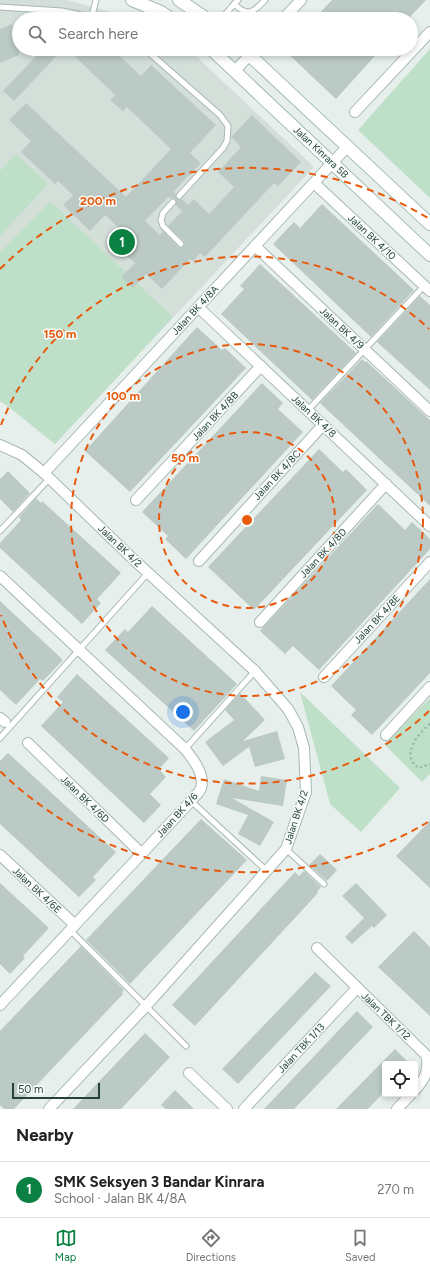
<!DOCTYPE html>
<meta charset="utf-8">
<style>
:root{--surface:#fff;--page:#f6f6f6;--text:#222;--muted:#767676;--line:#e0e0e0;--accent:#0b8043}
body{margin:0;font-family:Figtree,sans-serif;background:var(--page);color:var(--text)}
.controls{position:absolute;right:12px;bottom:12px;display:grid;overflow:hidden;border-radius:4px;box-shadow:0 2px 6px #0003}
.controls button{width:36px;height:36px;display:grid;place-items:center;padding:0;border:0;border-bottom:1px solid var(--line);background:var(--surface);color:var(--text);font:20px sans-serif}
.scale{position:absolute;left:12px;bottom:10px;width:88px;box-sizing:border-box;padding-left:4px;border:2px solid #24423a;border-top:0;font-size:11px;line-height:14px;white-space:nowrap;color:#24423a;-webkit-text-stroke:3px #f7fbf9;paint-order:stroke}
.you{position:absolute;left:183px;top:712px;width:14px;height:14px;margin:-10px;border:3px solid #fff;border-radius:50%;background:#1a73e8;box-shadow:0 0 0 6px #1a73e833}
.badge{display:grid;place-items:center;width:26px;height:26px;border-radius:50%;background:var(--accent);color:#fff;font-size:13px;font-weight:700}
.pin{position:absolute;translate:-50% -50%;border:2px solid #fff;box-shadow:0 1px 4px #0006}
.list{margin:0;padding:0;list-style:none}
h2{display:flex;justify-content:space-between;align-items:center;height:52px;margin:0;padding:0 16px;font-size:17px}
h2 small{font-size:13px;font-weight:400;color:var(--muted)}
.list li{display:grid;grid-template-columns:26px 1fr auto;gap:12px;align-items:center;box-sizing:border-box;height:56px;padding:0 16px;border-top:1px solid var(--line)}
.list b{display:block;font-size:15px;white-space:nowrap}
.list p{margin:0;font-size:13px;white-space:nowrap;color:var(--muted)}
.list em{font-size:13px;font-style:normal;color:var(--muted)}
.icon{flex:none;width:22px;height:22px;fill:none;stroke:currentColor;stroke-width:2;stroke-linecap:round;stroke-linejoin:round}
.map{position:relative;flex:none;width:430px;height:1109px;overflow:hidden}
.search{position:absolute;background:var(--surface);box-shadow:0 2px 6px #0003;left:12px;right:12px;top:12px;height:44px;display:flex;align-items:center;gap:10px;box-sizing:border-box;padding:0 14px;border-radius:22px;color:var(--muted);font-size:15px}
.sheet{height:108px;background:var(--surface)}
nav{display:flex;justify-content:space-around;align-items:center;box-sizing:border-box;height:56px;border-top:1px solid var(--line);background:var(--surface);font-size:11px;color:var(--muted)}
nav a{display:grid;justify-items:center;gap:2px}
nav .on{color:var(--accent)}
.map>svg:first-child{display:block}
.built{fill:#d4dfda}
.green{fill:#bfe0c8}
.building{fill:#bbcac4;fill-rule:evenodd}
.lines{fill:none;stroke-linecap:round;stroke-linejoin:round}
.lane-casing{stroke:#a8b8b2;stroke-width:7}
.street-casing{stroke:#a8b8b2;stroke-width:12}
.secondary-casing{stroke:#a4bbb3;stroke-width:14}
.path{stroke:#86b3a5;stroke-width:2;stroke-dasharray:2 3;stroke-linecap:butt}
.lane{stroke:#fff;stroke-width:5}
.street{stroke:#fff;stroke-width:10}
.secondary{stroke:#fff;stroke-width:12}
.ring{fill:none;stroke:#e8590c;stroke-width:2;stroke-dasharray:7 5}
.labels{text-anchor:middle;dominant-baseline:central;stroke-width:3;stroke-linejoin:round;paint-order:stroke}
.street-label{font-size:10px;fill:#24423a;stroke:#f7fbf9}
.centre{fill:#e8590c;stroke:#f7fbf9;stroke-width:2}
.ring-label{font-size:12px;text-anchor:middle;font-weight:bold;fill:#e8590c;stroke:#f7fbf9;stroke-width:3;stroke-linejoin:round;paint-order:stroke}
</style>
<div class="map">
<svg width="430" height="1109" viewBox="0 0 430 1109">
<rect width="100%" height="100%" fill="#e6efeb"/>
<path class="built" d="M0 0H67L114 13 127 19H19V49H184L197 57 314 167 55 444 9 407 0 401Z"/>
<g class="green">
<path d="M430 49V198L358 130Z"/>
<path d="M16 154 48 184 0 236V171Z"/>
<path d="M50 201 173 317 55 444 9 407 0 401V253Z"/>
<path d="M300 692 400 788 361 832 330 804Z"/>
<path d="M430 698V774L422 782 384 744Z"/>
</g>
<g class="building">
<path d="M332 0H426L408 19H314Z"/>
<path d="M12 24 19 40V55L0 63V29Z"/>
<path d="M43 49H63L14 101 3 91Z"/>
<path d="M67 49H112L141 76 151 65 216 125 190 153 201 163 174 191 178 200 182 199 188 205 194 199 209 214 234 187 218 172 241 147 231 137 252 115 301 162 278 186 274 183 205 257 200 253 193 261 190 259 162 289 146 274 133 288 121 277 135 263 126 255 136 244 105 215 90 231 63 205 73 195 58 181 55 184 21 152 31 141 9 120 26 103 126 197 171 149 127 107 123 111 110 100 115 95ZM168 197 176 199V205L182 211 168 226 184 241 185 245 182 248 178 247 163 231 160 235 145 221Z"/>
<path d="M283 49H381L336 99Z"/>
<path d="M322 204 414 290 371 337 273 244 294 222 300 228Z"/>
<path d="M260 264 356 353 312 400 221 314 244 289 240 286Z"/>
<path d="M420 296 430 305V390L377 342Z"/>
<path d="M197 327 222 350 225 348 246 368 130 492 85 451Z"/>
<path d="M362 359 365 362 366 361 430 420V506L320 403Z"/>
<path d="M262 383 283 403 278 409 303 432 186 559 165 539 168 536 142 512Z"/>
<path d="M319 449 343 472 346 469 367 490 254 610 208 567Z"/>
<path d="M8 471 30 493 13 512 0 499V479Z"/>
<path d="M36 498 41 503 42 501 121 573 97 599 101 603 82 624 0 548V543L21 520 19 517Z"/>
<path d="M378 504 405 530 412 522 430 539V549L319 670 293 646 285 654 260 631Z"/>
<path d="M430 579V673L372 735 351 715 356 710 331 686Z"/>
<path d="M0 601 63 660 43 681 40 679 16 705 0 690Z"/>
<path d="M152 606 237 684 194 731 105 650 125 629 128 632Z"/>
<path d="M77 674 169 758 159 769 166 777 150 794 161 805 144 823 41 726 63 702 57 697Z"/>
<path d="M240 693 265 720 243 741 277 731 285 759 255 767 249 747 223 766 205 742 234 720 225 710Z"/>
<path d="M8 753 116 852 93 877 96 880 79 897 0 824V761Z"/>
<path d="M261 776 287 780 283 806 232 798 274 822 260 846 238 834 248 815 216 804 224 779 259 791Z"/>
<path d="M201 819 247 860 130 984 86 940Z"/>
<path d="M430 821V888L396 856Z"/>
<path d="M320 854 337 870 327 881 309 865Z"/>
<path d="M304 871 321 887 317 892 318 893 195 1026 172 1005 295 872 299 876Z"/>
<path d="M0 883 49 928 23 956 25 958 10 974 0 964Z"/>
<path d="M356 883 387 915 374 928 372 926 352 944 345 937 364 918 342 896Z"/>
<path d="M414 931 430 947V1016L378 967Z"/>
<path d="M81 946 124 990 122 992 123 994 14 1109H4L0 1105V1031Z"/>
<path d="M315 972 331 986 238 1084 222 1069Z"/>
<path d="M357 1011 373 1027 294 1109H264Z"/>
<path d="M145 1033 170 1057 121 1109H73Z"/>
<path d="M395 1049 410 1064H385V1091L368 1109H336Z"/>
<path d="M175 1090 194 1109H166L161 1105Z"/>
</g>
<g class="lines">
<defs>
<g id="lane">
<path d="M234 4C248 17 253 13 265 0"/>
<path d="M0 7 62 11 100 19"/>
<path d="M92 16 96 0"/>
<path d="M221 19 238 0"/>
<path d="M145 49 220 115 228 126 227 141 223 148 179 196"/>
<path d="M173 202 163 213 161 220 163 226 181 244"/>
<path d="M308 410 424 286"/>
<path d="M0 531 50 478"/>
<path d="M0 738 148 573"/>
<path d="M185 749 255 671"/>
<path d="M191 801 267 871"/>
<path d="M286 849 324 884"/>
<path d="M70 930 186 1046"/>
</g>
<g id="street">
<path d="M283 19 301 0"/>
<path d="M235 71 255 49"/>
<path d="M355 112 430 32"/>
<path d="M314 183 430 291"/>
<path d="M255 246 430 411"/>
<path d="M198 307 430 526"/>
<path d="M0 445 22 455 44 473 133 559 255 671 288 709 298 727 304 748 306 792 286 849 146 1006 49 1109"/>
<path d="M44 473 347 147"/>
<path d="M136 500 261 366"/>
<path d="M199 561 323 425"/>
<path d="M0 576 185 749C193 759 205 774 201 788 200 792 194 797 191 801L0 1005"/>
<path d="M260 622 386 484"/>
<path d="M324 677 430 562"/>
<path d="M0 718 5 722"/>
<path d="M386 735 430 687"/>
<path d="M28 743 142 854"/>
<path d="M0 855 75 925"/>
<path d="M317 948 426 1055C430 1070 425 1079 415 1090"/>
<path d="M189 1073 227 1109"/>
<path d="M244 1109 357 988"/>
<path d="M397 1109 411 1094"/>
</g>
<g id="secondary">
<path d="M132 0 161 12 171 19"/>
<path d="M179 0 207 19"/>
<path d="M211 49 430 255"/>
<path d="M243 49 430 224"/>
</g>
</defs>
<use href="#lane" class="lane-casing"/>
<use href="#street" class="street-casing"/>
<use href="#secondary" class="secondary-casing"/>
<path class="path" d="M430 724C417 734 400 757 419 768L430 764"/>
<use href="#lane" class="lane"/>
<use href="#street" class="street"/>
<use href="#secondary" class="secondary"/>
</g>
<g class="ring">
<circle cx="247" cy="520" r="88"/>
<circle cx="247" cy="520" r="176"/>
<path d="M429 711A264 264 0 0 1 1 615M1 425A264 264 0 0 1 429 329"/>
<path d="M428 822A352 352 0 0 1 0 771M0 269A352 352 0 0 1 428 218"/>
</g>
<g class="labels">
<g class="street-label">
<text transform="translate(321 152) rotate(43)">Jalan Kinrara 5B</text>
<text transform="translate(372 237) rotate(43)">Jalan BK 4/10</text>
<text transform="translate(195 310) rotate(-47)">Jalan BK 4/8A</text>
<text transform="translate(342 328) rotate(43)">Jalan BK 4/9</text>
<text transform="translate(215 416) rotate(-47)">Jalan BK 4/8B</text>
<text transform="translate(314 416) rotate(43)">Jalan BK 4/8</text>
<text transform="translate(277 475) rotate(-47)">Jalan BK 4/8C</text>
<text transform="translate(120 546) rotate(44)">Jalan BK 4/2</text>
<text transform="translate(323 553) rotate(-47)">Jalan BK 4/8D</text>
<text transform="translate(377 619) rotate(-47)">Jalan BK 4/8E</text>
<text transform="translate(85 799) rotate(44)">Jalan BK 4/6D</text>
<text transform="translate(177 815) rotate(-48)">Jalan BK 4/6</text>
<text transform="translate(296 817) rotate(-72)">Jalan BK 4/2</text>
<text transform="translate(37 890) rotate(43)">Jalan BK 4/6E</text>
<text transform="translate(386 1016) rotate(44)">Jalan TBK 1/12</text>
<text transform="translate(301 1048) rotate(-47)">Jalan TBK 1/13</text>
</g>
</g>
<circle cx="247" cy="520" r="6" class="centre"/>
<g class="ring-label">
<text x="98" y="205">200 m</text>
<text x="60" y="338">150 m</text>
<text x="123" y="400">100 m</text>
<text x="185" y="462">50 m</text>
</g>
</svg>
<div class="controls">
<button><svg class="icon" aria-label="locate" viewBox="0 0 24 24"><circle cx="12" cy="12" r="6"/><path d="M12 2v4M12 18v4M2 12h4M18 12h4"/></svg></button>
</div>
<div class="scale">50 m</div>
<div class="you"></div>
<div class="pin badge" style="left:122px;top:242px">1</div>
<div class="search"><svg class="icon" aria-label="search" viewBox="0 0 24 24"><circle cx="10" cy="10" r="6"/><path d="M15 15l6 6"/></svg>Search here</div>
</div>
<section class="sheet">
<h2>Nearby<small></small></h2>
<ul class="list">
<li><span class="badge">1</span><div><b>SMK Seksyen 3 Bandar Kinrara</b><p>School · Jalan BK 4/8A</p></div><em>270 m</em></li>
</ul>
</section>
<nav>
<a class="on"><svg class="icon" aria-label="map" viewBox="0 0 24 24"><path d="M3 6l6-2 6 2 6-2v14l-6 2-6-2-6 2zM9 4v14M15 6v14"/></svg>Map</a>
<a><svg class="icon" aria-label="directions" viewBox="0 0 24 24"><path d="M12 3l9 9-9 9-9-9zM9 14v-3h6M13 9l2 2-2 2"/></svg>Directions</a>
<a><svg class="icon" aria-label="saved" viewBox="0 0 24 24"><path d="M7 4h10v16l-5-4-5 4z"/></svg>Saved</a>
</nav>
